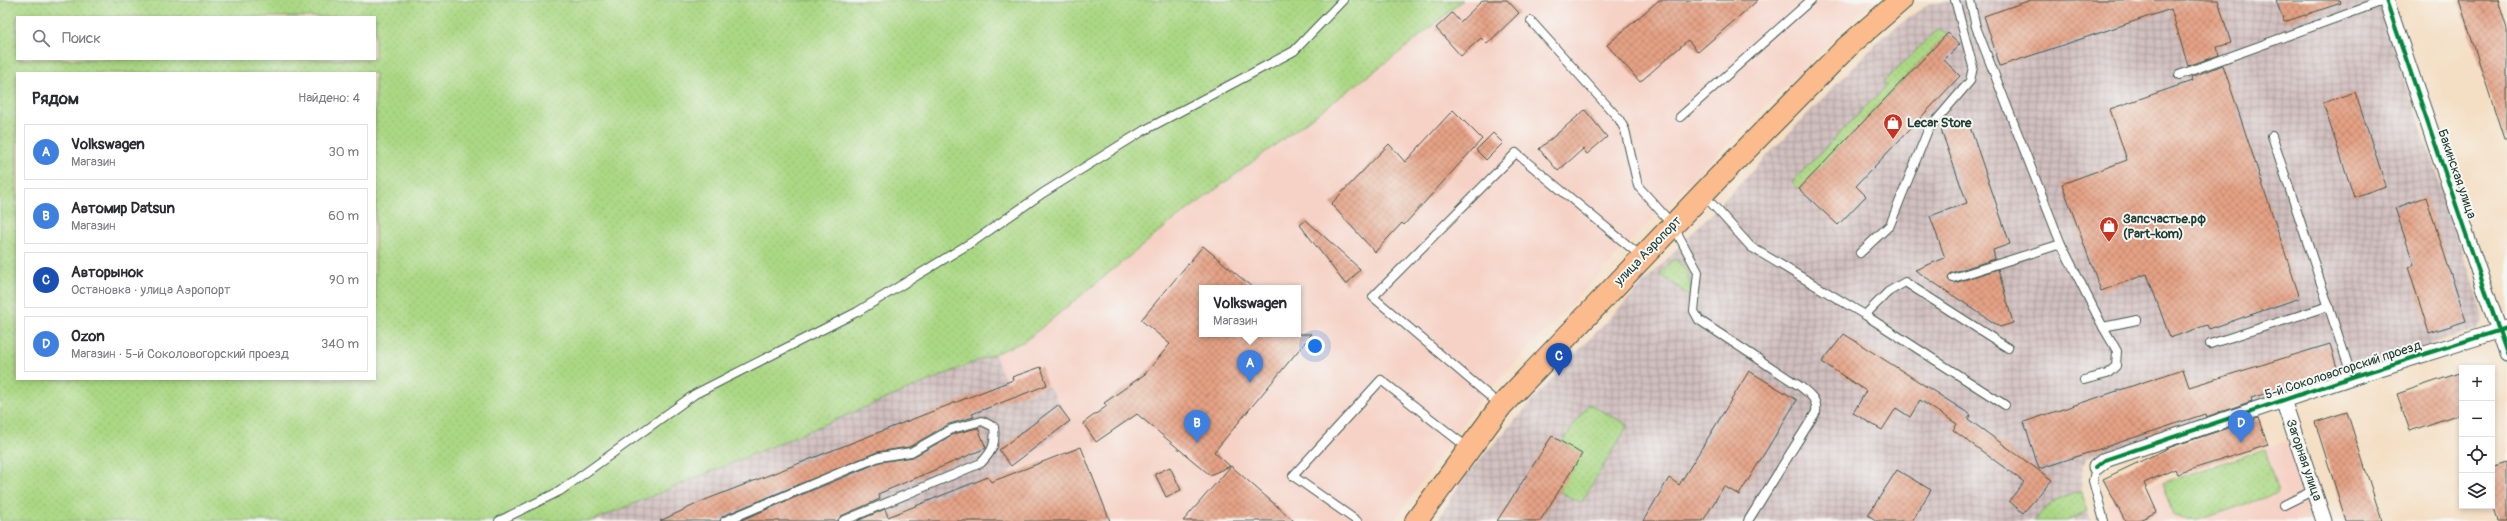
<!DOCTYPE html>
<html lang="ru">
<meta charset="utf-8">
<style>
:root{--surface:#fff;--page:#f2f2f3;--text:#2b2b33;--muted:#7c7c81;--line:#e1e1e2;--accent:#d93025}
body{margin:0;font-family:Pangolin,sans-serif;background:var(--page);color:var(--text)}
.controls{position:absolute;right:12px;bottom:12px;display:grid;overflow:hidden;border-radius:0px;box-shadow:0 2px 6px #0003}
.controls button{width:36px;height:36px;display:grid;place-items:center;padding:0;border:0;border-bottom:1px solid var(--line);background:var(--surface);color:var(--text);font:20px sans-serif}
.you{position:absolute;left:1315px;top:346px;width:14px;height:14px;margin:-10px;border:3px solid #fff;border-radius:50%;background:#1a73e8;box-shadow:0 0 0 6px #1a73e833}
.badge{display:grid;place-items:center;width:26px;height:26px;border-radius:50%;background:var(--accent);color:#fff;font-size:13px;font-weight:700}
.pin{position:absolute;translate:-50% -33px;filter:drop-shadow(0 1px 2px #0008)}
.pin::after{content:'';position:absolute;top:21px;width:14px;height:12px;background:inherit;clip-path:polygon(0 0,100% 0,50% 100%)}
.popup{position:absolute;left:1199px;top:285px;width:102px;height:52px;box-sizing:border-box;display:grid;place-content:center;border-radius:0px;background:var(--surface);filter:drop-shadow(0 1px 3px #0005);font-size:13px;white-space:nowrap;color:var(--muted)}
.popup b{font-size:15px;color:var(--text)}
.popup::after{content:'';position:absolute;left:50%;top:100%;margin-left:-8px;border:8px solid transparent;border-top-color:var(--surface)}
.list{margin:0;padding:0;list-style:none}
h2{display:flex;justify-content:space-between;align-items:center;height:52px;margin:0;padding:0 16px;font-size:17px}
h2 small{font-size:13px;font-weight:400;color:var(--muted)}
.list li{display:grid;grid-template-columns:26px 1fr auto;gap:12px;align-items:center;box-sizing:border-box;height:56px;margin:0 8px 8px;padding:0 8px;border:1px solid var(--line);border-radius:0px}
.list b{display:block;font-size:15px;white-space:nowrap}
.list p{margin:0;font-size:13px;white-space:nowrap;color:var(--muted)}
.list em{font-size:13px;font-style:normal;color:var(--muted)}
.icon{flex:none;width:22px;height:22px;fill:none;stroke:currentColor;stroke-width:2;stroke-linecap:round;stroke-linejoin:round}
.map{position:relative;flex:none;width:2507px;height:521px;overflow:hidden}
.search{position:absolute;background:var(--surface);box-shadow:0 2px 6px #0003;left:16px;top:16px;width:360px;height:44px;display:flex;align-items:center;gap:10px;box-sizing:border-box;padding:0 14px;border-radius:0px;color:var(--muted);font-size:15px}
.panel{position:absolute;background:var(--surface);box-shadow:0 2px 6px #0003;left:16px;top:72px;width:360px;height:308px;border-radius:0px}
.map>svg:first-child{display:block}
.built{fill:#f6d1c5;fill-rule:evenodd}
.industrial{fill:url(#industrial-grid)}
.grass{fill:url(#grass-dots);stroke:#658a5c;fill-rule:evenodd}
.building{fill:url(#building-cross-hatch)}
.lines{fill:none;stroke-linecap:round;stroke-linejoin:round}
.lane-casing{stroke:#3f554a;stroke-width:10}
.street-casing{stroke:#3f554a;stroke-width:17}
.primary-casing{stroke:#3f554a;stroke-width:24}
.lane{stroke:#fff;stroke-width:8}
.street{stroke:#fff;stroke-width:15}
.primary{stroke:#fbbb8d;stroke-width:22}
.cycleway-casing{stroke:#f6f6f2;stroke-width:6}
.cycleway{stroke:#00873e;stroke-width:4}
.labels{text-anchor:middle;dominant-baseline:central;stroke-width:4;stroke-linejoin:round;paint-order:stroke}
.poi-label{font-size:13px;font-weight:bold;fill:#1f3d34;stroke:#f6f6f2;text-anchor:start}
.street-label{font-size:13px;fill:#1f3d34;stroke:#f6f6f2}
</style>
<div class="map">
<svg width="2507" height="521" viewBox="0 0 2507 521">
<defs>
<pattern id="industrial-grid" width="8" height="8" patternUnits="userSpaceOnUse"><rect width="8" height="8" fill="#d1bfbf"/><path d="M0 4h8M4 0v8" fill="none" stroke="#a99c9c"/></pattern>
<pattern id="grass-dots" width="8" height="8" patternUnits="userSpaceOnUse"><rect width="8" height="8" fill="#abd884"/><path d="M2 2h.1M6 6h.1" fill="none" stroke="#93ba73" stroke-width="1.8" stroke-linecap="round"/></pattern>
<pattern id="building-cross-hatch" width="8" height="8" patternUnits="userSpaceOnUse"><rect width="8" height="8" fill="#e5a285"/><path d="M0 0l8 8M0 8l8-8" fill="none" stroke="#b9856e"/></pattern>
</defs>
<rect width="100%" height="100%" fill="#f6f6f2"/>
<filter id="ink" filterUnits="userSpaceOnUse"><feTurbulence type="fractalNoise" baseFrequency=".025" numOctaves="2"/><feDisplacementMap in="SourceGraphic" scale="8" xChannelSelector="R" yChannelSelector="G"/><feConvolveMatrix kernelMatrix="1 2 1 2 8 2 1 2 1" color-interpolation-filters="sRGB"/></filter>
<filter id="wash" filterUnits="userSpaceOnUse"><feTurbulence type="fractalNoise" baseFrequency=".012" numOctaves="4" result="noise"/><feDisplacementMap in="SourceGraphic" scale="16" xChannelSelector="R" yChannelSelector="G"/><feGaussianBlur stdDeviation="0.9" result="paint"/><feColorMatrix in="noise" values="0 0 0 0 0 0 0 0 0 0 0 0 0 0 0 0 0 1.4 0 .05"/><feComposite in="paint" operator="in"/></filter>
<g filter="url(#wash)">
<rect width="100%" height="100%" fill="#f4dfc4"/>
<g class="built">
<path d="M1463 0H1872L1647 225 1478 402 1394 521H1030L1009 471 1013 398 994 354 1025 341 1169 224 1408 46ZM1202 288H1298V334H1202Z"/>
<path d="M2291 440 2316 521H2110L2106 505 2158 482Z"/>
</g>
<g class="industrial">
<path d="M1955 0H2378L2482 310 2481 322 2477 329 2088 457 2083 465 2081 491 2091 521H1437L1464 477 1573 356 1882 37 1928 4Z"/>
<path d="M994 354 1013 398 1048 386 1072 422 1009 471 1030 521H592Z"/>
</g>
<g class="grass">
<path d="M0 0H1463L1408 46 1169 224 1025 341 592 521H0ZM17 17H375V59H17ZM17 73H375V379H17Z"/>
<path d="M1938 29 1948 33 1799 189 1792 182 1887 85 1883 82Z"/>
<path d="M1672 260H1677L1688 273 1692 298 1660 274Z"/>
<path d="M1589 404 1628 425 1581 503 1558 491 1581 454 1562 442Z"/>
<path d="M2265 449 2278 493 2195 521 2173 515 2162 483Z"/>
<path d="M2081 491 2088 511 2068 521H2034L2053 501Z"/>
</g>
<g id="blocks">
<g class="building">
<path d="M1483 0H1507L1519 13 1487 44 1481 38 1461 56 1436 28 1452 13 1460 22Z"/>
<path d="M1659 0H1758L1698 52 1688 40 1640 82 1607 45Z"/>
<path d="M2031 0H2218L2231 43 2217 47 2219 55 2188 66 2171 9 2000 66 1984 16Z"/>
<path d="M2276 0H2340L2341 3 2284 22Z"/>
<path d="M2459 0H2498L2507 29V139H2504Z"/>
<path d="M1948 33 1960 44 1944 60 1960 76 1856 186 1866 196 1838 225 1799 189Z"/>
<path d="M2223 65 2300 298 2209 329 2207 325 2170 338 2147 274 2101 291 2062 184 2127 160 2110 109 2192 81 2191 77Z"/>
<path d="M2355 92 2386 186 2354 197 2323 103Z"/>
<path d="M1453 110 1482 139 1404 225 1402 223 1375 252 1331 204 1389 144 1405 162Z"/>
<path d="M1585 110 1607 137 1587 154 1583 149 1558 171 1539 149Z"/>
<path d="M1968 121 2010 244 1993 250 1995 259 1951 273 1948 279 1955 283 1998 269 2013 323 2000 327 1915 270 1945 258 1930 216 1967 203 1941 130Z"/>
<path d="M1493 133 1503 143 1486 160 1476 150Z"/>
<path d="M2426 197 2466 321 2429 333 2408 267 2414 265 2395 208Z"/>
<path d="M1306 220 1360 269 1346 285 1300 225Z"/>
<path d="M1203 246 1253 288H1202V334H1312L1214 452 1230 466 1210 475 1137 414 1096 442 1083 423 1107 406 1104 403 1145 374 1170 344 1141 320Z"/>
<path d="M1844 334 1971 415 1968 419 2052 480 2023 513 2009 501 2024 482 1953 430 1957 424 1920 400 1910 417 1896 408 1882 430 1853 413 1866 391 1822 362Z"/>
<path d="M2330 344 2338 371 2251 398 2252 401 2206 417 2205 414 2039 469 2024 422 2183 369 2189 387Z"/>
<path d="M1041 367 1047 385 972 414 974 417 949 424 909 447 877 452 723 516 720 521H660L705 500 1013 380 1012 377Z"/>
<path d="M1749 371 1797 400 1739 495 1724 486 1703 521H1643L1669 478 1679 485Z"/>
<path d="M2462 372V413L2410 431 2397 394Z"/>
<path d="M1058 405 1070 421 1011 466 999 450Z"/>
<path d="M2347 412 2382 521H2346L2315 422Z"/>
<path d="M2258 418 2268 445 2177 474 2175 469 2144 483 2157 512 2137 521H2125L2103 479 2171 447Z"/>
<path d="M978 428 986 448 878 494 880 499 841 516 838 521H739L880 462 913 457 954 434Z"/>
<path d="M1552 436 1582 454 1540 521H1497Z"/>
<path d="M1081 447 1110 521H857L885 509 888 517 988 477 991 482Z"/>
<path d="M2507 463V521H2498L2492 503V468Z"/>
<path d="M1231 466 1294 521H1183Z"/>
<path d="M1170 467 1181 490 1166 497 1155 474Z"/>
<path d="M1897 470 1931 490 1912 521H1877L1868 515Z"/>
</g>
</g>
</g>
<g filter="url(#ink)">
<use href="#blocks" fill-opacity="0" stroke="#3f554a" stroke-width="1"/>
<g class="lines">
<defs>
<g id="lane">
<path d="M1970 0 1976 27 2061 244 2103 327 2137 320"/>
<path d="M1531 21 1619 119 1625 130 1638 186 1673 225 1698 272 1694 311 1699 320 1801 387C1810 394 1818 400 1816 412L1748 521"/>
<path d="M2179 75 2386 0"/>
<path d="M1680 117 1811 0"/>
<path d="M2272 136 2352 377"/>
<path d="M1704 195 1751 247 1865 315 2005 405"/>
<path d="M1860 253 1890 225 1928 130 1970 81 1973 67 1955 0"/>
<path d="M1953 278 2061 244"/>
<path d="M1865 315 1888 292 1905 282 2008 348"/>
<path d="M2210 344 2329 306"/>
<path d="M2084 380 2107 374 2116 366 2117 351 2103 327"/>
<path d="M1500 405 1373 297 1516 153 1642 257"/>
<path d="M2096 467 2093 481 2104 521"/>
<path d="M2284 505 2314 490"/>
<path d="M499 521 560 491 695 394 857 312 977 239 1043 193 1143 131 1294 51 1343 0"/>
<path d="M725 521 846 470 879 457 911 452 952 429 982 421 994 427C996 443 993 451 981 463L843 521"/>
<path d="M1357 521 1293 476 1381 380 1468 448"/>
</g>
<g id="street">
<path d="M2386 0 2507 354"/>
<path d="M2283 400 2324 521"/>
<path d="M2096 467 2105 460 2352 377 2507 328"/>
</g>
<path id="primary" d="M1416 521 1501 406 1716 180 1847 47 1901 0"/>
</defs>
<use href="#lane" class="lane-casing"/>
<use href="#street" class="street-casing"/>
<use href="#primary" class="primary-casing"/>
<use href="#lane" class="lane"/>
<use href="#street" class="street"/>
<use href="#primary" class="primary"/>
<defs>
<g id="cycleway">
<path d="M2386 0 2507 354"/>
<path d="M2096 467 2105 460 2352 377 2507 328"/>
</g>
</defs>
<use href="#cycleway" class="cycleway-casing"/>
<use href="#cycleway" class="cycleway"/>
</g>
</g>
<defs>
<symbol id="shop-pin" viewBox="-11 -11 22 30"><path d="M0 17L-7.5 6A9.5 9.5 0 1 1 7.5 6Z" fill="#c8321e" stroke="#f6f6f2"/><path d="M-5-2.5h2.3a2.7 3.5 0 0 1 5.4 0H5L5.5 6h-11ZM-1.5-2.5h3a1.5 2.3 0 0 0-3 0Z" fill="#fff"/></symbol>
</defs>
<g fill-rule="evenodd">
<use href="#shop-pin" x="1882" y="112" width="22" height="30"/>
<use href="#shop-pin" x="2098" y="215" width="22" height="30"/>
</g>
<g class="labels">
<g class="poi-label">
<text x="1907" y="123">Lecar Store</text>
<text x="2123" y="219">Запсчастье.рф<tspan x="2123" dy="15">(Part-kom)</tspan></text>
</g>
<g class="street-label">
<text transform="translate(2457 174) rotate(71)">Бакинская улица</text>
<text transform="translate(1648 251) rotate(-46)">улица Аэропорт</text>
<text transform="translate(2343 370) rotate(-18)">5-й Соколовогорский проезд</text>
<text transform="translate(2304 460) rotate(71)">Загорная улица</text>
</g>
</g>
</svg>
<div class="controls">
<button>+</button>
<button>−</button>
<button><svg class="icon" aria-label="locate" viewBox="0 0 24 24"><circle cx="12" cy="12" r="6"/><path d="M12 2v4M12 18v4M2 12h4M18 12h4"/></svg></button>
<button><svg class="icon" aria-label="layers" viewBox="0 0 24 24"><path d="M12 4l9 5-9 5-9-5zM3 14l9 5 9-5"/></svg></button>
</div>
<div class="you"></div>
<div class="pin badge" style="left:1250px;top:383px;background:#3f7fe0">A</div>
<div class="popup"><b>Volkswagen</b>Магазин</div>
<div class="pin badge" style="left:1197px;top:443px;background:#3f7fe0">B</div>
<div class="pin badge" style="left:1559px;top:376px;background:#1a4fb4">C</div>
<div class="pin badge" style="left:2241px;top:443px;background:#3f7fe0">D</div>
<div class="search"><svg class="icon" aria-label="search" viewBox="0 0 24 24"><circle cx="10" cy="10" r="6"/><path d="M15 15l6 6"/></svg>Поиск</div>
<section class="panel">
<h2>Рядом<small>Найдено: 4</small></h2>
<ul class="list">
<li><span class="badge" style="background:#3f7fe0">A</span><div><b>Volkswagen</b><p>Магазин</p></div><em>30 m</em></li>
<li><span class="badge" style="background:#3f7fe0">B</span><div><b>Автомир Datsun</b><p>Магазин</p></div><em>60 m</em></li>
<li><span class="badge" style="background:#1a4fb4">C</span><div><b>Авторынок</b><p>Остановка · улица Аэропорт</p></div><em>90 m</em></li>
<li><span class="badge" style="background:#3f7fe0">D</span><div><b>Ozon</b><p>Магазин · 5-й Соколовогорский проезд</p></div><em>340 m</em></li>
</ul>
</section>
</div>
